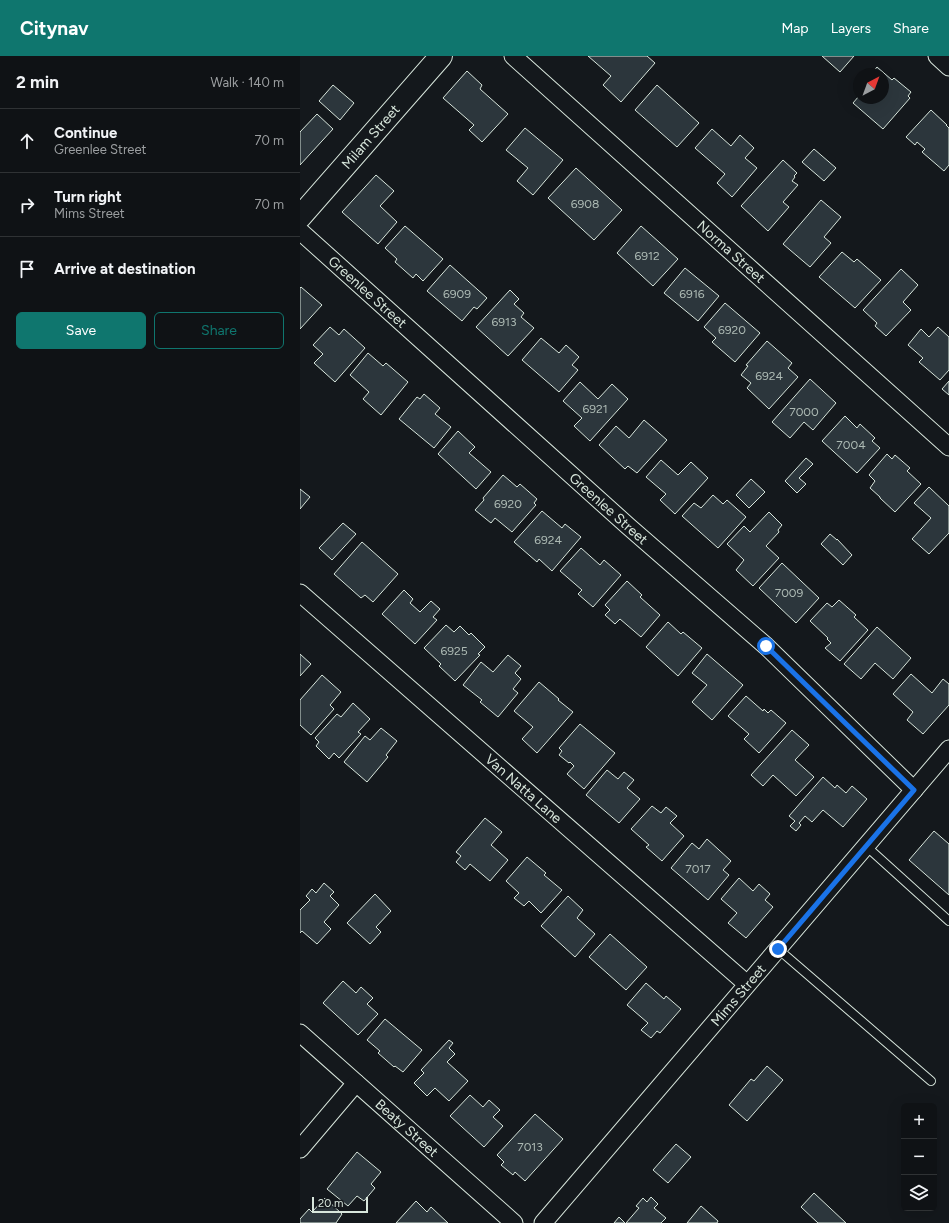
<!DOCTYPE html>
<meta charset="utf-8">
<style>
:root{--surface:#0f1215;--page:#1d2022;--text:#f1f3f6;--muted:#9b9ea0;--line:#2f3234;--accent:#0f766e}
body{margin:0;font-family:Figtree,sans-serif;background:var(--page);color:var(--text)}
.controls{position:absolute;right:12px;bottom:12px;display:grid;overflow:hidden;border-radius:6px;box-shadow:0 4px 16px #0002}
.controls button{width:36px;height:36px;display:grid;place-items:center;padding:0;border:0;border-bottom:1px solid var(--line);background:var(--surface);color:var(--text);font:20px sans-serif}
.compass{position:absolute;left:553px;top:12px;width:36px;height:36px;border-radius:50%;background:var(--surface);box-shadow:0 4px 16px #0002;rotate:41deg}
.scale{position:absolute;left:12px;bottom:10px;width:56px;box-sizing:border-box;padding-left:4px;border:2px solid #d8e6dc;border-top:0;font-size:11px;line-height:14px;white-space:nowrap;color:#d8e6dc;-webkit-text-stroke:3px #14181c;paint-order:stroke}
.stop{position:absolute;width:12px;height:12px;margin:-9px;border:3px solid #1a73e8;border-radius:50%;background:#fff}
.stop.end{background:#1a73e8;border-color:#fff;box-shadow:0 1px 4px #0008}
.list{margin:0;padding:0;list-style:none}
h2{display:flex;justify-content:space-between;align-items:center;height:52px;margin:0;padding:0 16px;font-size:17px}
h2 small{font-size:13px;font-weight:400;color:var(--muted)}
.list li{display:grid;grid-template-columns:26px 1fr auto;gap:12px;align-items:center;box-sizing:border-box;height:64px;padding:0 16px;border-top:1px solid var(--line)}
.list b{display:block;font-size:15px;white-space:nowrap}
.list p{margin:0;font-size:13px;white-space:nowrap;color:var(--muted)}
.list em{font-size:13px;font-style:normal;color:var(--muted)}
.actions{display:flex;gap:8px;padding:12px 16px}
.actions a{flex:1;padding:9px 0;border:1px solid var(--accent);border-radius:6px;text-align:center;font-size:14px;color:var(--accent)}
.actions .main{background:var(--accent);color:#fff}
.icon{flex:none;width:22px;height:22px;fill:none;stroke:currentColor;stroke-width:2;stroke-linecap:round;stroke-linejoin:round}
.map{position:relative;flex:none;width:649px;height:1167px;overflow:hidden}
header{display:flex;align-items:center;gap:24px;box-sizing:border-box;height:56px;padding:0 20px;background:var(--accent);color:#fff}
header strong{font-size:19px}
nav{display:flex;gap:22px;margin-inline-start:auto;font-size:14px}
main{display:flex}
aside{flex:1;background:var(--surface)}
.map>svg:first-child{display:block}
.building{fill:#2c363c;stroke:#d8e6dc}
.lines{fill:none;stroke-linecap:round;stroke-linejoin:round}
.lane-casing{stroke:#d8e6dc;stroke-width:10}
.street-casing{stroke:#d8e6dc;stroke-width:19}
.secondary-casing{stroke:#d8e6dc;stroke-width:24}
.lane{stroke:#14181c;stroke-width:8}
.street{stroke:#14181c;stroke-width:17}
.secondary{stroke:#14181c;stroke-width:22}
.route{stroke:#1a73e8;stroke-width:5}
.labels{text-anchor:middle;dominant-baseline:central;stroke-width:3;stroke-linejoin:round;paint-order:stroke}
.number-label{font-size:12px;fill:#adbab4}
.street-label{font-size:14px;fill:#d8e6dc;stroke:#14181c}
</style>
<header>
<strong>Citynav</strong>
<nav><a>Map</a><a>Layers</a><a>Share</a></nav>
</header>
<main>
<aside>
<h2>2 min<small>Walk · 140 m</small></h2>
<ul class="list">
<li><svg class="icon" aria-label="ahead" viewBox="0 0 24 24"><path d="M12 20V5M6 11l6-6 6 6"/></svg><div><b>Continue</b><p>Greenlee Street</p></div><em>70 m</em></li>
<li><svg class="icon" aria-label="right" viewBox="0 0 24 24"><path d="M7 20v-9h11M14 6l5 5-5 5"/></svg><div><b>Turn right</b><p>Mims Street</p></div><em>70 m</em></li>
<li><svg class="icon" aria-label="arrive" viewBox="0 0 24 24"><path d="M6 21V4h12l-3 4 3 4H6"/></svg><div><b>Arrive at destination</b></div></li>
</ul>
<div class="actions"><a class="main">Save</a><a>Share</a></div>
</aside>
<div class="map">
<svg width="649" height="1167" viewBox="0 0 649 1167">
<rect width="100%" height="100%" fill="#14181c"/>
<g class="building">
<path d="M288 0H347L355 7 321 46 303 29 311 20Z"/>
<path d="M522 0H554L540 16Z"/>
<path d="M577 11 592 24 594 22 611 36 608 40 610 42 583 73 553 47 559 40V42H583V18H571Z"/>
<path d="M167 15 182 29 180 33 208 58 182 86 169 74 174 69 143 42Z"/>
<path d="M33 29 54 47 40 64 19 45Z"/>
<path d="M357 29 399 67 377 91 335 54Z"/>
<path d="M631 54 647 69H646L649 72V109L644 115 622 96 625 93 617 86 615 89 606 81Z"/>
<path d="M17 58 33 73 0 109V76Z"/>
<path d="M225 72 263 104 233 139 217 125 228 112 206 94Z"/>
<path d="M412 73 431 90 440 79 454 92 445 102 457 112 432 141 417 127 425 118 395 92Z"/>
<path d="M514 93 536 112 524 125 502 106Z"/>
<path d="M483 104 497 117 494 120 495 121 492 125 498 129 483 146 489 151 468 175 441 150Z"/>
<path d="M276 112 322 154 294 184 248 142Z"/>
<path d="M76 119 94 135 80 150 97 166 78 188 42 156Z"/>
<path d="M521 144 541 161 524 181 531 187 510 211 483 188Z"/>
<path d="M105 170 143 203 123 225 116 218 113 222 95 206 97 203 85 192Z"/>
<path d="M341 170 378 203 353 230 317 197Z"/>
<path d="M542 196 554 206 557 203 581 224 555 252 519 221Z"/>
<path d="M150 209 187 242 177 253 174 251 162 265 127 235Z"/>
<path d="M385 212 419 240 398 265 364 237Z"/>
<path d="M601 213 618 229 603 246 611 254 586 280 575 270 577 267 563 254Z"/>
<path d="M1 231 22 249 0 273V232Z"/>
<path d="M210 234 219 243 214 248 224 257 221 261 234 272 208 300 176 271Z"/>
<path d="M425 247 460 277 435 306 412 286 416 282 404 271Z"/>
<path d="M30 271 39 279 44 273 65 292 35 326 14 307 23 298 13 289Z"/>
<path d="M638 271 649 281V314L640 324 619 306 623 302 608 289 621 273 629 281Z"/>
<path d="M241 282 259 297 266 289 279 301 272 309 278 314 259 336 222 304Z"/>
<path d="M467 285 492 307 488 312 498 321 469 353 447 332 451 327 441 319 448 310 446 309Z"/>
<path d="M68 297 83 310 86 307 108 326 81 359 63 343 69 336 50 319Z"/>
<path d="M510 323 536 347 513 374 504 366 490 382 472 366Z"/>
<path d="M649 325V339L642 333Z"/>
<path d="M280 326 298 343 312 328 328 343 290 385 274 370 282 362 263 345Z"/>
<path d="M124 338 140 352 135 358 151 371 134 392 99 363 117 341 120 343Z"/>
<path d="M545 360 557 372 560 368 575 382 572 385 580 392 557 417 522 385Z"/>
<path d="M344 364 367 384 337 417 328 410 325 413 299 389 316 370 329 382Z"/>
<path d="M158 375 175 391 169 397 191 416 176 433 138 398Z"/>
<path d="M587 398 592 403 595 399 610 412 607 415 621 428 595 456 580 442V441L570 432 575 425 569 419Z"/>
<path d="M506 402 513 408 499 422 506 428 497 437 485 425Z"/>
<path d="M361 404 378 419 391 406 408 422 375 458 360 444 366 438 346 421Z"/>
<path d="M203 419 217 431 220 428 237 443 234 447 236 449 212 476 195 462 191 467 175 454 184 444 183 442Z"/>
<path d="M451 423 465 436 449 452 436 439Z"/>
<path d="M629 431 649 450V477L629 498 612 483 631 462 614 447Z"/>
<path d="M0 433 10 441 0 453Z"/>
<path d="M413 439 423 448 427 444 446 461 418 492 382 460 394 447 401 452Z"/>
<path d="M242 455 262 472 265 468 281 481 252 515 239 503 237 506 214 486Z"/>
<path d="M469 456 482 469 478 474 479 476 466 490 479 502 453 530 436 514 444 504 427 488 444 470 450 476Z"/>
<path d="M43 467 56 478 32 504 19 492Z"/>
<path d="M530 478 537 484V483L552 499 543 509 521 488Z"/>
<path d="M62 486 98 518 73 546 65 539 61 542 34 518Z"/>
<path d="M281 492 300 509 304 504 321 519 293 551 278 538 282 534 260 515Z"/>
<path d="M482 507 519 542 496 567 459 532Z"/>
<path d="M327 525 342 539 340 541 360 559 341 581 320 563 315 568 305 559 310 554 305 549Z"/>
<path d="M104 534 113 543 110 547 120 556 131 545 140 553 133 561 137 564 115 588 82 558Z"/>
<path d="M539 544 556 559 554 561 568 574 540 605 525 592 531 587 527 583 528 582 510 565 527 547 532 551Z"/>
<path d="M368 566 381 578 383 576 402 592 378 620 346 591Z"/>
<path d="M146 569 154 576 160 570 169 579 171 577 185 591 178 598 180 599 155 625 139 610 141 608 124 592Z"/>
<path d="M577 571 611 602 593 623 575 607 561 623 544 608Z"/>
<path d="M0 598 11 608 0 620Z"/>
<path d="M407 598 443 629 412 664 392 646 407 629 392 617Z"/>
<path d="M208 599 221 610 215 617 221 623 213 633 218 637 198 661 180 646 182 644 163 629 181 606 193 616Z"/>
<path d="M611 618 632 637 643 623 649 628V649L623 678 607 664 613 656 593 638Z"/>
<path d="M22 619 41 636 30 649 34 653 11 679 0 669V644Z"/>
<path d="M239 626 259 643 258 644 273 656 237 697 222 683 233 671 214 655Z"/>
<path d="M446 640 463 655 464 653 468 657 471 654 486 667 459 697 444 683 449 678 428 660Z"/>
<path d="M53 647 70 663 58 676 61 678 39 702 34 697 29 703 16 690 19 686 15 682 37 658 41 661Z"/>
<path d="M280 668 315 697 284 733 267 718 274 710 270 706 269 707 259 699 262 695 259 692Z"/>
<path d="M81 672 97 685 86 699 88 701 67 726 44 706 65 680 70 684Z"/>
<path d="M492 674 509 689 495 704 514 721 496 740 473 719 463 730 451 719Z"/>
<path d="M307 714 318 723 324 716 334 724 327 732 340 743 319 767 286 739Z"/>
<path d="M523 721 535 732 537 729 546 737 552 730 567 743 543 771 523 754 512 766 505 760 499 767 501 769 496 775 490 770 495 765 489 760Z"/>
<path d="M352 750 361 757 366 751 377 760 370 767 384 780 362 805 346 791 349 789 331 773Z"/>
<path d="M185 762 202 776 191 789 208 804 190 825 170 808 165 814 156 806 161 800 156 796Z"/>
<path d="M634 775 649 788V839L609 804Z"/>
<path d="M407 783 431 805 423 814 429 819 408 844 371 812 392 787 399 793Z"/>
<path d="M227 801 246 817 244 819 262 834 241 857 229 845 224 850 214 842 219 837 206 825Z"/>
<path d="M439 822 453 835 459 828 470 838 465 844 473 851 446 882 428 867 437 857 421 843Z"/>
<path d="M24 827 34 836 30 840 39 849 24 866 31 873 17 888 2 875 0 877V854L10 844 6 840 12 833 16 837Z"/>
<path d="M75 838 91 855 76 871 81 876 70 888 47 867Z"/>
<path d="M268 840 283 854 277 862 295 878 275 901 241 870Z"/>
<path d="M310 878 347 911 326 934 289 901Z"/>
<path d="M43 925 56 937 61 931 73 942 67 948 78 958 58 979 23 947Z"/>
<path d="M346 927 364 943 366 940 381 953 360 977 357 975 351 982 341 974 348 967 327 949Z"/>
<path d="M85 963 122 994 103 1016 95 1010 94 1011 78 997 80 995 67 984Z"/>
<path d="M149 984 153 987 149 992 155 998 147 1006 168 1025 149 1045 135 1032 127 1040 114 1027 124 1017 121 1014Z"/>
<path d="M467 1010 483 1024 447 1065 429 1049 451 1023 454 1025Z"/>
<path d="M170 1039 183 1051 189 1044 200 1054 193 1061 203 1070 184 1091 150 1060Z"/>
<path d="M235 1058 263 1083 225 1125 215 1116 213 1119 201 1109 204 1106 197 1099Z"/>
<path d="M376 1088 391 1101 368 1127 353 1114Z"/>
<path d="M57 1096 81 1116 71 1128 75 1132 64 1145 57 1140 48 1150 27 1133Z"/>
<path d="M514 1137 546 1167H518L501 1151Z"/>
<path d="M351 1141 358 1148 354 1152 366 1162 361 1167H326L339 1152 336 1150 343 1142 347 1146Z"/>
<path d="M25 1142 42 1158 36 1167H0V1163L9 1153 12 1156Z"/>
<path d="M116 1145 127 1156 131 1151 148 1167H96Z"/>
<path d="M401 1150 418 1165 417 1167H387Z"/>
<path d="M319 1161 325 1167H314Z"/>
</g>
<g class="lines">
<defs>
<g id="lane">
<path d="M566 790 649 865"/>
<path d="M478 893 631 1025"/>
</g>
<g id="street">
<path id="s1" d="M213 0 649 391"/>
<path d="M637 0 649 11"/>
<path id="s2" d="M0 175 328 470 466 590 614 734"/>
<path id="s3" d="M0 537 447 928"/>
<path id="s4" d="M0 977 214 1167"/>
<path d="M0 1093 56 1027"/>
<path id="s5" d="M243 1167 649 693"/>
</g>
<g id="secondary">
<path id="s6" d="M0 161 141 0"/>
</g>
</defs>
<use href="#lane" class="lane-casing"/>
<use href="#street" class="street-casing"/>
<use href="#secondary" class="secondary-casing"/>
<use href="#lane" class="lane"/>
<use href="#street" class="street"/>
<use href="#secondary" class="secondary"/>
</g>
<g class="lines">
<path class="route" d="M466 590 614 734 478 893"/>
</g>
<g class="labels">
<g class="number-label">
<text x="285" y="148">6908</text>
<text x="347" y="200">6912</text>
<text x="157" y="238">6909</text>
<text x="392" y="238">6916</text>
<text x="204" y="266">6913</text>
<text x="432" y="274">6920</text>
<text x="469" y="320">6924</text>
<text x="295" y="353">6921</text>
<text x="504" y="356">7000</text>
<text x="551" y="389">7004</text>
<text x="208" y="448">6920</text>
<text x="248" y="484">6924</text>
<text x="489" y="537">7009</text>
<text x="154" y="595">6925</text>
<text x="398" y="813">7017</text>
<text x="230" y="1091">7013</text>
</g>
<g class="street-label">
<text stroke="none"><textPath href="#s6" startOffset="107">Milam Street</textPath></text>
<text stroke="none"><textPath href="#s1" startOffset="293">Norma Street</textPath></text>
<text stroke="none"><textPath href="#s2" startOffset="91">Greenlee Street</textPath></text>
<text stroke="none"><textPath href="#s2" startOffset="415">Greenlee Street</textPath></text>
<text stroke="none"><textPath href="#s3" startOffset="297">Van Natta Lane</textPath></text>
<text stroke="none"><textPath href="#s5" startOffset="300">Mims Street</textPath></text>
<text stroke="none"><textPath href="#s4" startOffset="143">Beaty Street</textPath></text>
</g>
</g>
</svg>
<div class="controls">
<button>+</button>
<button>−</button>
<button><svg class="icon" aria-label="layers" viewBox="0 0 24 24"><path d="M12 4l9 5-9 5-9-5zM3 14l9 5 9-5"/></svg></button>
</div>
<svg class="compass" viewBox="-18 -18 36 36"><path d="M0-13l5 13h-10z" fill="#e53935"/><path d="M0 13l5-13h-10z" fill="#9b9ea0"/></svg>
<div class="scale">20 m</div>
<div class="stop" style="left:466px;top:590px"></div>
<div class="stop end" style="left:478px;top:893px"></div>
</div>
</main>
